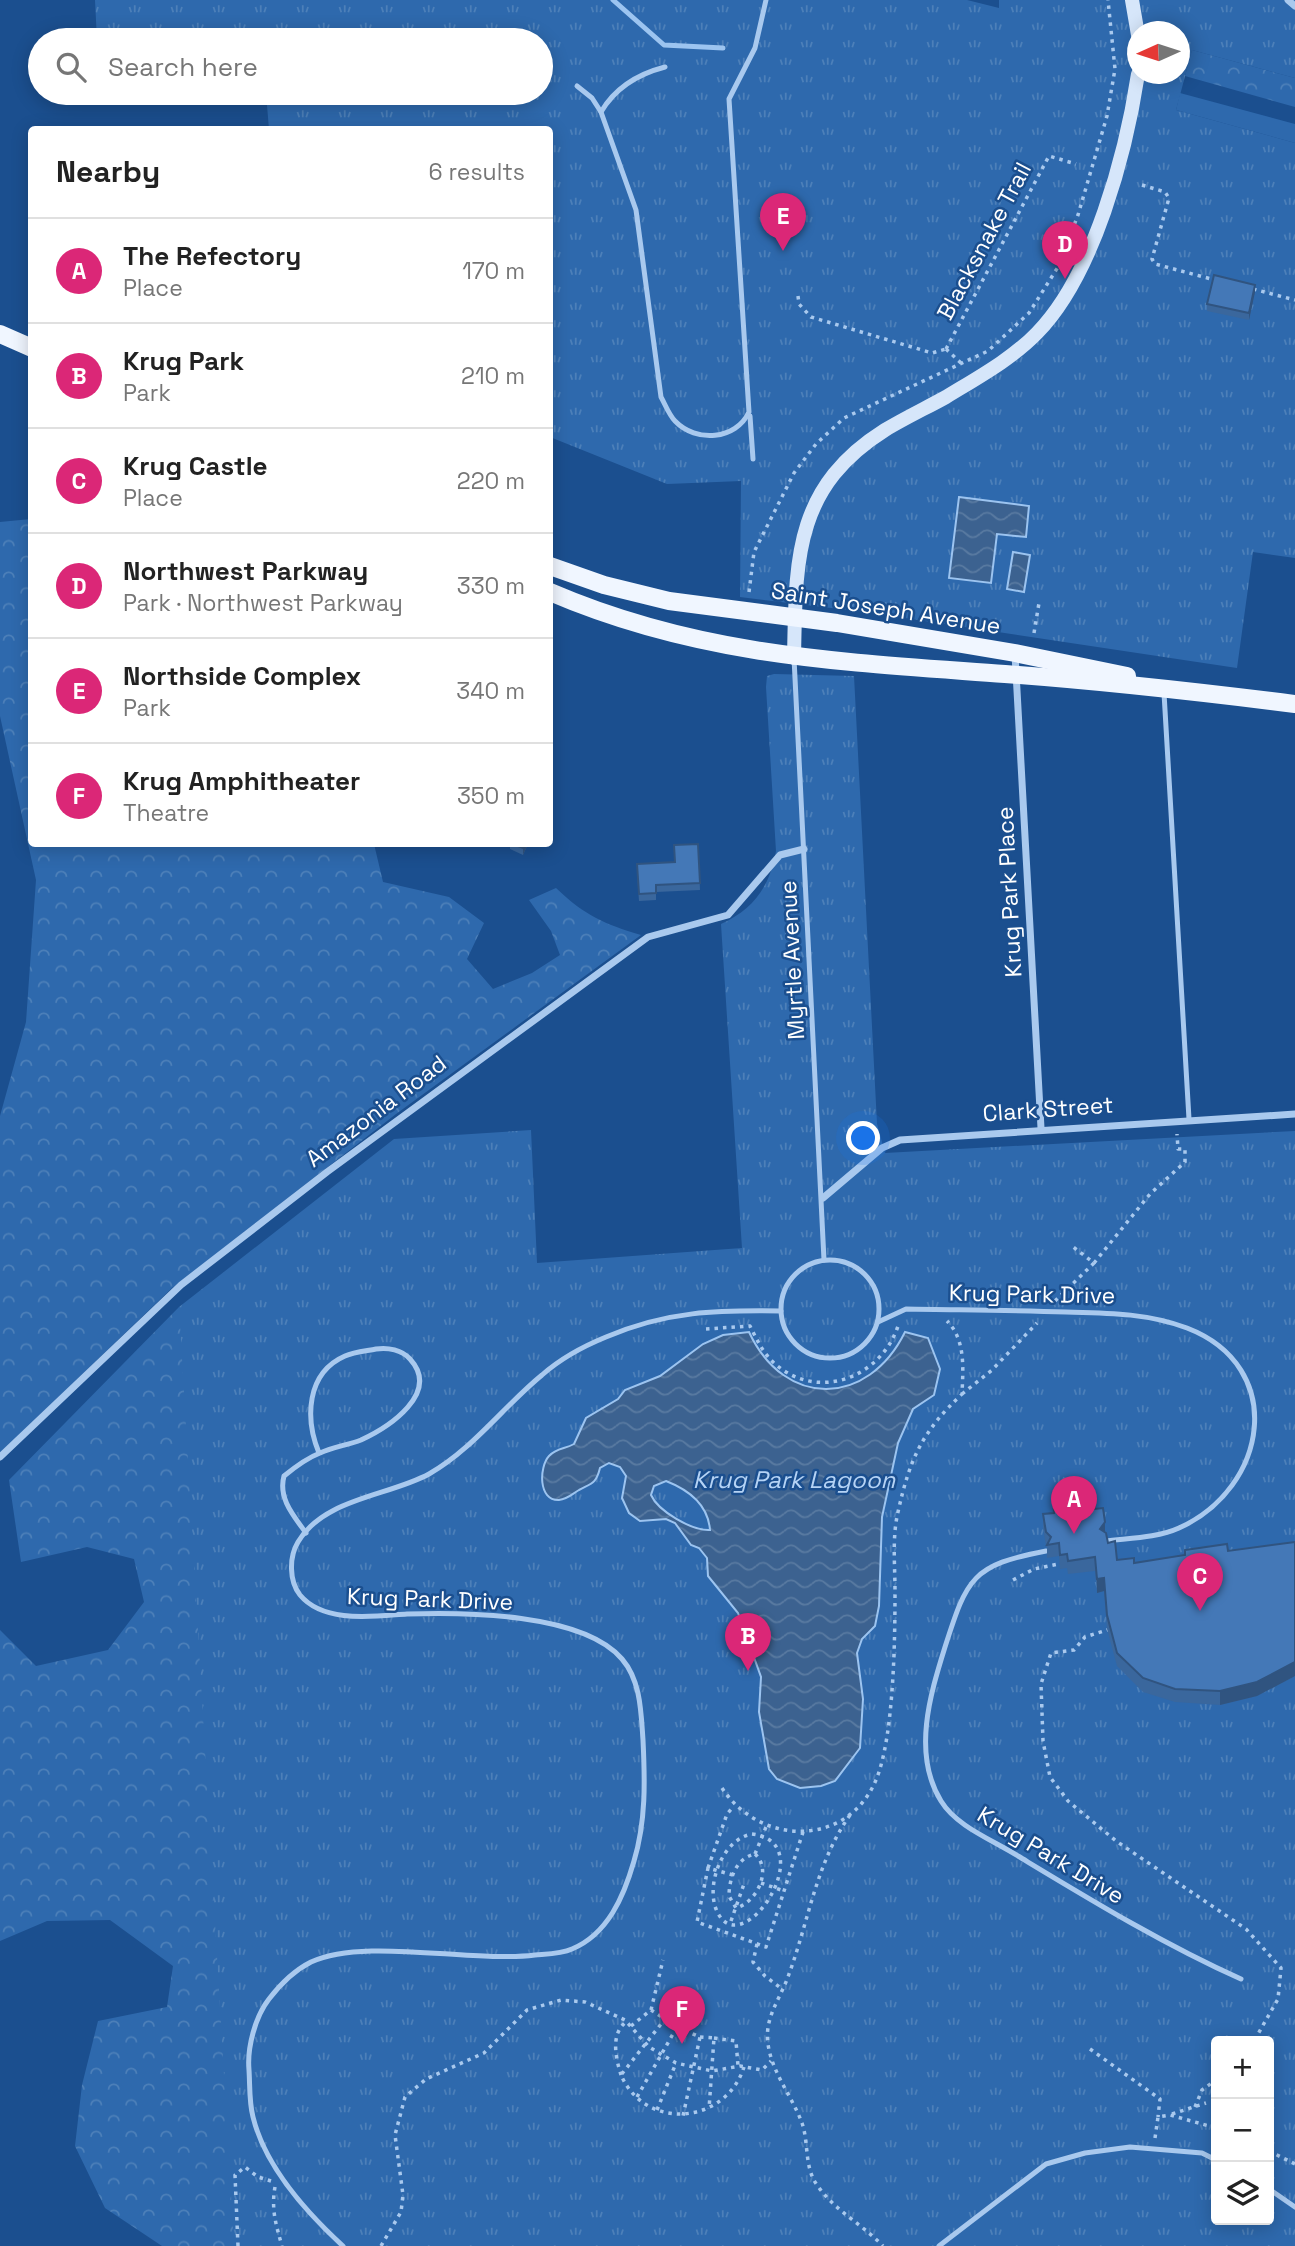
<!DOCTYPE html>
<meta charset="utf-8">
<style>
:root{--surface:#fff;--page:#f2f2f2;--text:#222;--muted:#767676;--line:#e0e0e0;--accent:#db2777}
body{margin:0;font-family:"Space Grotesk",sans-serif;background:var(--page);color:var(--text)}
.controls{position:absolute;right:21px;bottom:21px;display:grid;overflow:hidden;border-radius:7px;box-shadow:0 4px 18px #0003}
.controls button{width:63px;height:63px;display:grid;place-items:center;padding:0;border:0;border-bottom:2px solid var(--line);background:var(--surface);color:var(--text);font:35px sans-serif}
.compass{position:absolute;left:1127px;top:21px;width:63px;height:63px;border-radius:50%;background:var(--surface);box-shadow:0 4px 18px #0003;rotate:267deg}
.you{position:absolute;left:864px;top:1139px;width:24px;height:24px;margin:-18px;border:5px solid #fff;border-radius:50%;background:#1a73e8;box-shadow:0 0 0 10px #1a73e833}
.badge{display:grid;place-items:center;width:46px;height:46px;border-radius:50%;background:var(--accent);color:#fff;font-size:23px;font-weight:700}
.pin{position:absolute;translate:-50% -58px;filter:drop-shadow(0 2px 4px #0008)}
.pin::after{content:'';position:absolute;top:37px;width:24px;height:21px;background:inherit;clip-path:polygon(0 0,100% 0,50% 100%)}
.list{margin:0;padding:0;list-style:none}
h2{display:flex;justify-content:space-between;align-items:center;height:91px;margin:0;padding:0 28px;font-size:30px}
h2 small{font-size:23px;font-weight:400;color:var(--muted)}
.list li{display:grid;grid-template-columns:46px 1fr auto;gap:21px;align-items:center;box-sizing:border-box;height:105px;padding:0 28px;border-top:2px solid var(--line)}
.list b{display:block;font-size:26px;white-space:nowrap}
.list p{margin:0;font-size:23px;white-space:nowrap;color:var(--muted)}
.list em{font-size:23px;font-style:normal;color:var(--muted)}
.icon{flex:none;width:38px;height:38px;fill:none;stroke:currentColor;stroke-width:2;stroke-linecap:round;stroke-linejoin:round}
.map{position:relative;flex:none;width:1295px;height:2246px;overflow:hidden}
.search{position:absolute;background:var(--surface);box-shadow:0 4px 18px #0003;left:28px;top:28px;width:525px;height:77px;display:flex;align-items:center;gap:18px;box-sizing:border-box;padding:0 24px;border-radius:38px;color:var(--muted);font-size:26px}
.panel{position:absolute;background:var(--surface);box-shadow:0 4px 18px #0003;left:28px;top:126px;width:525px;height:721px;border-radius:7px}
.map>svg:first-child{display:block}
.green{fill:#2e69ad}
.forest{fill:url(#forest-crowns)}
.park{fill:url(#park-tufts);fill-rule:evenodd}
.water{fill:url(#water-waves);stroke:#9cc4f0;stroke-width:2;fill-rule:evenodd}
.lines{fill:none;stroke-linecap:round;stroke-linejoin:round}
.stream{stroke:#9cc4f0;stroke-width:5}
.path{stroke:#a9c9ee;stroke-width:3.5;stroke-dasharray:3.5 5;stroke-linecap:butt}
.lane{stroke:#a9c9ee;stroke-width:5}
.street{stroke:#a9c9ee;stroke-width:7}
.secondary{stroke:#d6e6fa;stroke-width:14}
.primary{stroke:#f0f6ff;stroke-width:18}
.wall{fill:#3a679d}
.shaded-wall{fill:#305480}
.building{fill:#4478b7;stroke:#305480;stroke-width:2}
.labels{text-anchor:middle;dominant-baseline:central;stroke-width:5;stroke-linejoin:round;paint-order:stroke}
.street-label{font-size:23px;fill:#fff;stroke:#1b4f8f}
.water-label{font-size:24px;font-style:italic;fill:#b5d3f5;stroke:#1b4f8f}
</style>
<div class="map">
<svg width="1295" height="2246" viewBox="0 0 1295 2246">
<defs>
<pattern id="forest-crowns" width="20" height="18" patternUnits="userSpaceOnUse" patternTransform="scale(1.75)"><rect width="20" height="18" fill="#2e69ad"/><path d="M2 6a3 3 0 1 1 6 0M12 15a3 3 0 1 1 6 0" fill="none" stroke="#4d80b9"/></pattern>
<pattern id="park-tufts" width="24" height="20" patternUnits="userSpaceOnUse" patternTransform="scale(1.75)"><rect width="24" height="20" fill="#2e69ad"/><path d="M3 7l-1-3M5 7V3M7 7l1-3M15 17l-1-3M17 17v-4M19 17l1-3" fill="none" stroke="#4d80b9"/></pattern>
<pattern id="water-waves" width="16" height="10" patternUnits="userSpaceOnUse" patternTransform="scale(1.75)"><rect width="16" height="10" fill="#3c6290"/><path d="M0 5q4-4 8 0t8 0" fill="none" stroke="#597aa1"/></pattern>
</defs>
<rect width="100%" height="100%" fill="#1b4f8f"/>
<path class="green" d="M1180 93 1295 124V143L1176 110Z"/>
<g class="forest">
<path d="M1192 50 1295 78V107L1185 76Z"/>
<path d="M31 519 32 844H374L383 882 449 897 484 923 467 959 493 989 532 973 560 955 551 931 529 900 556 888C584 915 604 924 641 935L396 1114 172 1288 0 1453V1116L26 1022 36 880 0 716V522Z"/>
<path d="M179 1307 224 1411 312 2246H162L105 2208 75 2146 82 2085 98 2021 167 2007 173 1966 110 1920 47 1921 0 1941V1630L36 1666 108 1650 144 1602 134 1559 87 1547 21 1562 9 1480Z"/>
</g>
<g class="park">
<path d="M95 0H967L999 8V0H1295V78L1192 50 1176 110 1295 143V558L1253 552 1237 668 865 612 740 597 741 481 667 484 550 437V130L269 129 266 93H541V40H97ZM1138 32H1180V74H1138Z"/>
<path d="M774 674 854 676 877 1124 885 1153 1295 1131V2246H234L179 1307 394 1139 531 1130 537 1263 742 1248 721 924C754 909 770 886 776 851L766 687 767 676ZM1216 2041H1269V2220H1216Z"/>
</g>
<g class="water">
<path d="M959 497 1029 506 1026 537 997 534 991 583 949 578Z"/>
<path d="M1013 552 1030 555 1024 592 1007 589Z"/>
<path d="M749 1332C785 1409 868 1407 905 1332L928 1338 940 1369 934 1395 913 1409 898 1443 882 1517 879 1606 875 1626 862 1639 857 1653 863 1699 860 1748 835 1781 821 1786 800 1788 777 1779 769 1769 759 1712 761 1677 738 1613 708 1576 707 1558 699 1548 691 1545 675 1523 666 1519 640 1521 629 1513 622 1498 626 1476 620 1467 609 1463 600 1468C596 1484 592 1483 579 1490 572 1494 568 1499 559 1500 538 1501 539 1467 549 1456 556 1448 565 1449 574 1444L586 1418 618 1399 625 1390 660 1376 703 1344 723 1335ZM666 1481C689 1490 708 1504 710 1530 692 1531 658 1511 651 1495L654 1486Z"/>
</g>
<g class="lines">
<path class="stream" d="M613 0 664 45 723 48"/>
<g class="path">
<path d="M1142 185 1165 192 1169 198 1152 259 1155 264 1215 280"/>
<path d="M1253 289 1295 300"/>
<path d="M798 296 799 304 811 317 932 353 946 349"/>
<path d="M946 349 1049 156 1076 164"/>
<path d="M946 349 961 363"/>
<path d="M749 592 754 552 794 473 816 444 844 418 988 351 1029 313 1058 267 1078 215 1107 116 1115 69 1108 0"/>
<path d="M1034 633 1039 603"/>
<path d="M1094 1263 1150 1194 1185 1162V1149H1178L1177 1134"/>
<path d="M1055 1301 1094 1263 1072 1246"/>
<path d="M706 1329 750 1326C757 1340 763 1353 774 1363 818 1403 883 1377 899 1323"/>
<path d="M962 1394 992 1370 1037 1323"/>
<path d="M1013 1580 1034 1569 1063 1563"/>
<path d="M1110 1629 1085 1637 1074 1650 1051 1653 1041 1684 1043 1741 1050 1777 1068 1801 1116 1841 1246 1929 1281 1968 1278 1999 1254 2041"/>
<path d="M722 1788C760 1846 847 1848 876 1780 894 1737 895 1639 895 1591 895 1565 892 1537 898 1512 910 1458 922 1432 962 1394 963 1369 966 1340 947 1321"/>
<path d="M850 1815C816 1863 809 1920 789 1974 781 1998 764 2017 768 2044 772 2073 792 2096 802 2123 809 2143 804 2167 817 2185 835 2211 862 2224 883 2246"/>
<path d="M752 1834C824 1842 740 1969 716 1909 706 1883 723 1839 752 1834Z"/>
<path d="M755 1854C773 1870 756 1903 736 1908L729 1896C729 1879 736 1858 755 1854Z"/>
<path d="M755 1854 766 1827"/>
<path d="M708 1868 727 1814 734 1806"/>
<path d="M733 1875 708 1868 697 1922 766 1947 803 1832"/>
<path d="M761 1883 784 1891"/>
<path d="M731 1921 744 1884"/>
<path d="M757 1944 753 1962 765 1976 782 1989"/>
<path d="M651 2010 663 1960"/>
<path d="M631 2026 651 2010 665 2019"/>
<path d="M677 2027 700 2037 683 2116"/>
<path d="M700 2037 714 2038 709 2109"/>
<path d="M714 2038 736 2041 738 2066"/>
<path d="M1090 2049 1160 2099 1158 2117"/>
<path d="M621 2075C616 2059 610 2034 626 2022"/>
<path d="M637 2097 677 2027 665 2019 621 2075C646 2132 726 2124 744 2067"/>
<path d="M1195 2107 1202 2090 1216 2080"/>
<path d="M657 2110 676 2063"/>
<path d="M1172 2114 1206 2103"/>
<path d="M1155 2138 1158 2117 1170 2115 1216 2128"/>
<path d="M1269 2151 1295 2164"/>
<path d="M275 2187C271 2209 276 2225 282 2246"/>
<path d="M238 2246 235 2175 245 2167 258 2177 271 2181"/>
<path d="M381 2246 401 2212 403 2195 395 2135 405 2097 426 2079 484 2053 527 2010 561 2000 585 2002 625 2020 649 2047 676 2063 712 2071 740 2066 762 2070 771 2061"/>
</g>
<g class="lane">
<path d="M665 67C638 74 615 88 601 112L636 210 661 397C665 404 669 415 675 421 696 443 736 440 749 412L729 99 755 48 766 0"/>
<path d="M577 86 592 98 601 112"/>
<path d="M750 416 753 459"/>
<path d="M794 658 824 1260"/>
<path d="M1164 693 1189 1119"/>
<circle cx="830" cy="1309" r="49"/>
<path d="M878 1322 906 1309C959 1310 1012 1310 1066 1312 1107 1313 1147 1313 1187 1328 1288 1367 1268 1488 1179 1528 1157 1538 1129 1538 1105 1541"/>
<path d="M306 1533C293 1515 278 1498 284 1476 295 1467 307 1458 320 1453 333 1447 348 1445 361 1440 389 1427 441 1393 410 1359 402 1350 388 1347 376 1349 366 1351 354 1352 345 1356 306 1373 305 1419 319 1453"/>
<path d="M1046 1551C972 1565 967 1578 945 1647 930 1695 912 1754 941 1801 957 1827 993 1840 1018 1856 1091 1900 1163 1944 1241 1979"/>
<path d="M1269 2189 1295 2207"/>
<path d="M343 2246C307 2213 265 2166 253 2117 249 2102 250 2085 249 2070 247 2048 255 2017 269 1999 279 1986 295 1970 311 1962 365 1937 471 1963 535 1955 546 1954 561 1954 572 1949 608 1934 624 1896 634 1861 646 1821 645 1781 643 1740 641 1713 641 1681 622 1659 583 1613 464 1612 407 1614 375 1616 324 1624 300 1595 289 1581 289 1557 298 1542 324 1498 389 1496 429 1474 473 1449 504 1406 542 1375 560 1359 584 1346 606 1337 667 1311 717 1310 781 1311"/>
<path d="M939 2246 1046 2164 1085 2153 1130 2147 1202 2153 1216 2160"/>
</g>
<g class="street">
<path d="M1288 0 1295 6"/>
<path d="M1015 654 1041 1128"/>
<path d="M823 1198 882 1148 900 1140 1295 1114"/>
<path d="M0 1457 181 1285 327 1172 648 937 728 915 780 855 804 849"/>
</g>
<g class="secondary">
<path d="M1132 0 1138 35"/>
<path d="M794 658C796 561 793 488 885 430 905 418 926 408 946 397 977 378 1012 359 1037 333 1094 275 1126 153 1138 74"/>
</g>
<g class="primary">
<path d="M0 334 32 348"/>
<path d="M550 566 604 585 669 601 837 623 1015 653 1127 676"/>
<path d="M550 592C701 657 844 662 1005 674 1102 681 1199 692 1295 704"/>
</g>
</g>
<g class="wall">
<path d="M1255 292 1249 320 1207 311V304Z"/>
<path d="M510 844H528L523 855 510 849Z"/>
<path d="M698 844 700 890 656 892V900L639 901 637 872 675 862Z"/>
<path d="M1053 1499 1095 1509 1105 1532 1108 1543 1117 1560 1134 1563 1185 1555V1550L1228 1551 1295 1542V1676L1257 1696 1220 1705 1175 1702 1143 1692 1117 1666 1107 1629 1104 1591 1097 1593 1095 1571 1068 1574 1067 1568 1060 1569 1059 1556 1047 1558V1547L1046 1546 1043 1528V1514L1053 1513Z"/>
</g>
<g class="shaded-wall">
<path d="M1255 285V292L1249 320V313Z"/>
<path d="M525 844H528L523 855V848Z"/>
<path d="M1105 1522V1536L1100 1529Z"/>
<path d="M1104 1578V1591L1097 1593V1579Z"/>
<path d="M1295 1662V1676L1257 1696 1220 1705V1691Z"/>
</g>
<g class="building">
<path d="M1214 275 1255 285 1249 313 1207 304Z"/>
<path d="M513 844H525L523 848Z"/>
<path d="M698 844 700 883 656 885V893L639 894 637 864 675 862 674 845Z"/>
<path d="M1085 1487 1093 1495 1095 1509 1103 1508 1105 1522 1100 1529 1106 1533 1108 1543 1115 1541 1117 1560 1134 1558V1563L1185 1555V1550L1227 1544 1228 1551 1295 1542V1662L1257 1682 1220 1691 1175 1689 1143 1678 1117 1653 1107 1615 1104 1578 1097 1579 1095 1557 1068 1561 1067 1554 1060 1555 1059 1543 1047 1545 1051 1537 1046 1532 1043 1514 1054 1513 1053 1499 1059 1492Z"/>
</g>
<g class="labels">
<g class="street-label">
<text transform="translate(984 241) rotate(-62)">Blacksnake Trail</text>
<text transform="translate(886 608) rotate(9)">Saint Joseph Avenue</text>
<text transform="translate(1009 892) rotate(-93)">Krug Park Place</text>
<text transform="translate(792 960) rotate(-93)">Myrtle Avenue</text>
<text transform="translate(1048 1109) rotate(-4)">Clark Street</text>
<text transform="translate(376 1111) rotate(-37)">Amazonia Road</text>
<text transform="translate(1032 1294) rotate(1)">Krug Park Drive</text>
<text transform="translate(430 1599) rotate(2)">Krug Park Drive</text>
<text transform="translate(1051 1855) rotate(31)">Krug Park Drive</text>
</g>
<g class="water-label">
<text x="794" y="1479">Krug Park Lagoon</text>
</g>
</g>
</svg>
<div class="controls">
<button>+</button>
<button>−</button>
<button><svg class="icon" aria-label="layers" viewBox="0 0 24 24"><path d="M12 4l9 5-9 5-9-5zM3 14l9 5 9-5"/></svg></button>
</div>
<svg class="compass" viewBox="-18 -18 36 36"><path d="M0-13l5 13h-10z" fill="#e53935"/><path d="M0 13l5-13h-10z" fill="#767676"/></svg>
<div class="you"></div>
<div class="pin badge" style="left:1074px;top:1534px">A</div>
<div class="pin badge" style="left:748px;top:1671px">B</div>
<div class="pin badge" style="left:1200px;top:1611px">C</div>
<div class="pin badge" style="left:1065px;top:279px">D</div>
<div class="pin badge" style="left:783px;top:251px">E</div>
<div class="pin badge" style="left:682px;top:2044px">F</div>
<div class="search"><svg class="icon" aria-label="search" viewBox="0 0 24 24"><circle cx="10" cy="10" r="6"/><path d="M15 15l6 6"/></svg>Search here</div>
<section class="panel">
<h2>Nearby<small>6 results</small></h2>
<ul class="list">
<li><span class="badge">A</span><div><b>The Refectory</b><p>Place</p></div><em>170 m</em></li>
<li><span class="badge">B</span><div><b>Krug Park</b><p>Park</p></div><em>210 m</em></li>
<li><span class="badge">C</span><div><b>Krug Castle</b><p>Place</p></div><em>220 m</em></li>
<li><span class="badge">D</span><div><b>Northwest Parkway</b><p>Park · Northwest Parkway</p></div><em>330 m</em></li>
<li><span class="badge">E</span><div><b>Northside Complex</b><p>Park</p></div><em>340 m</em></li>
<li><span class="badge">F</span><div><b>Krug Amphitheater</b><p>Theatre</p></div><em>350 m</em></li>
</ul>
</section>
</div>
